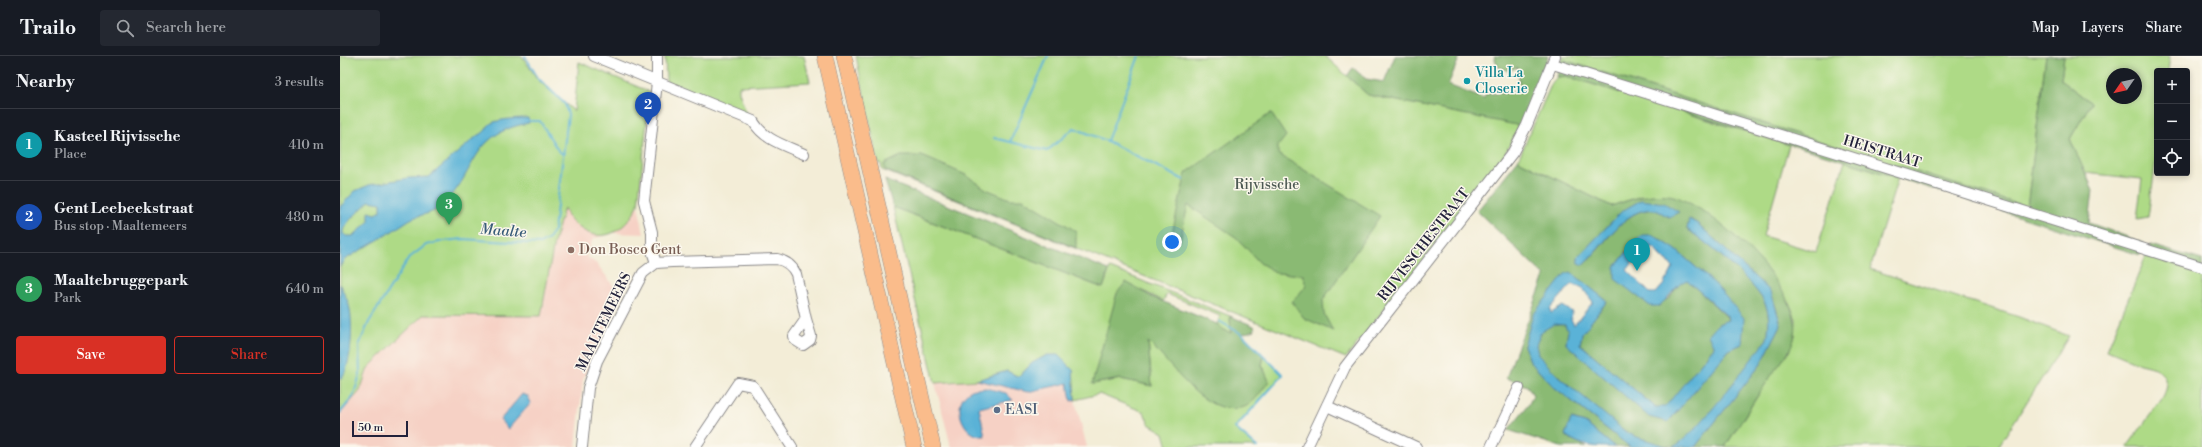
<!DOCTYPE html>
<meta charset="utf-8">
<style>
:root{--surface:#171b24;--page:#242831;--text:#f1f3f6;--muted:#9ea1a6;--line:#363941;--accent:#d93025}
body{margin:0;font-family:"Libre Bodoni",serif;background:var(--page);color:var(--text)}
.controls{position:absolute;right:12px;top:12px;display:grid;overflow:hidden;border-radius:4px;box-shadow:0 2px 6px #0003}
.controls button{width:36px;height:36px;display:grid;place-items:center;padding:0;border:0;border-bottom:1px solid var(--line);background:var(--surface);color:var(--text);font:20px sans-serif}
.compass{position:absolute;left:1766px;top:12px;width:36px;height:36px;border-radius:50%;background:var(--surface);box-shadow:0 2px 6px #0003;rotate:236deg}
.scale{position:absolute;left:12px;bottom:10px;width:56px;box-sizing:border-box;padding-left:4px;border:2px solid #22223b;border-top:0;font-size:11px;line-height:14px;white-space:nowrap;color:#22223b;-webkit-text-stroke:3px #fbf7ec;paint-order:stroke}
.you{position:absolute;left:832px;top:186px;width:14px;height:14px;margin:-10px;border:3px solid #fff;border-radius:50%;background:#1a73e8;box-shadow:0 0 0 6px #1a73e833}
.badge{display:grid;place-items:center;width:26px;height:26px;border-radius:50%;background:var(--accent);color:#fff;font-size:13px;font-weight:700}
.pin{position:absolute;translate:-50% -33px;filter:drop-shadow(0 1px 2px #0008)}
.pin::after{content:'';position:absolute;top:21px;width:14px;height:12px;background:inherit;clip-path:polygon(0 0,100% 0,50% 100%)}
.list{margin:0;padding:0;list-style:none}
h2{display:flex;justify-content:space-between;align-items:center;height:52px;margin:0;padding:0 16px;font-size:17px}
h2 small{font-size:13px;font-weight:400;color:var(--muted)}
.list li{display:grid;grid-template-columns:26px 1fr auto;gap:12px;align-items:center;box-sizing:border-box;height:72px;padding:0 16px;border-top:1px solid var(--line)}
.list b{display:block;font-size:15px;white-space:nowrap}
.list p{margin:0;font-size:13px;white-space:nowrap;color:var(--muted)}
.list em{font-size:13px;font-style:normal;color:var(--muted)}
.actions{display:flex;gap:8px;padding:12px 16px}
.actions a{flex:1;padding:9px 0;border:1px solid var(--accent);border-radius:4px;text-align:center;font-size:14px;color:var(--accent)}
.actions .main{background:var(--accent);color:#fff}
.icon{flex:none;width:22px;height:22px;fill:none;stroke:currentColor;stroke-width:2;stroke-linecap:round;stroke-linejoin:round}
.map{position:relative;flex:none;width:1862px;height:391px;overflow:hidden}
header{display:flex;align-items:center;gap:24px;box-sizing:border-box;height:56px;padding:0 20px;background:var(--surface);border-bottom:1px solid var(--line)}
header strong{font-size:19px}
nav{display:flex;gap:22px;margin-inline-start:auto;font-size:14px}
.search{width:280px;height:36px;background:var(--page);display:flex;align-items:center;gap:10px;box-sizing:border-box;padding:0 14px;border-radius:4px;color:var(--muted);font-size:15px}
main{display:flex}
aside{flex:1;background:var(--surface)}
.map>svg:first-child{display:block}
.built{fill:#f6d1c5}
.green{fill:#aeda86;stroke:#687e60;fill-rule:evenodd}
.forest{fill:#8aba73;stroke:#566e57;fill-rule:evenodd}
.water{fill:#5ab2d7;stroke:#3e6a89;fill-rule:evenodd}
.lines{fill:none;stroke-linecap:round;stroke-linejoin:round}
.stream{stroke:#5ab2d7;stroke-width:2}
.minor-casing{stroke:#8a8889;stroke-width:12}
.highway-casing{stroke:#8a8889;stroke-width:16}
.minor{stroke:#fff;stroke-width:10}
.highway{stroke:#fabc8b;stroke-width:15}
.culture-dot{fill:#0f9aa8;stroke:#fbf7ec;stroke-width:1.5}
.education-dot{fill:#8d6e63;stroke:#fbf7ec;stroke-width:1.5}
.service-dot{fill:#5c6f8a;stroke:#fbf7ec;stroke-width:1.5}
.labels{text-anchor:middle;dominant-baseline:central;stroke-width:3;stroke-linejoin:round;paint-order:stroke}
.culture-label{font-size:14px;fill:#0d838f;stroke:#fbf7ec;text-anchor:start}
.street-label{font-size:14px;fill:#22223b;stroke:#fbf7ec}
.park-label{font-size:14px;fill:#4c5952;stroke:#fbf7ec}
.education-label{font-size:14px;fill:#785e54;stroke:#fbf7ec;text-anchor:start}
.service-label{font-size:14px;fill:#4e5e75;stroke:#fbf7ec;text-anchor:start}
.water-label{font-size:15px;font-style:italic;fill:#385c79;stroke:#fbf7ec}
</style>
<header>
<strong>Trailo</strong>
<div class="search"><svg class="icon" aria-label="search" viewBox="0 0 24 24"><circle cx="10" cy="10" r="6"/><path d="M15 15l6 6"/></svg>Search here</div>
<nav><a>Map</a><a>Layers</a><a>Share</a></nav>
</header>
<main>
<aside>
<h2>Nearby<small>3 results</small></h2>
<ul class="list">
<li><span class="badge" style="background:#0f9aa8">1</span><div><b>Kasteel Rijvissche</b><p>Place</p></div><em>410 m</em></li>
<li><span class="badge" style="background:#1a4fb4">2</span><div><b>Gent Leebeekstraat</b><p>Bus stop · Maaltemeers</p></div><em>480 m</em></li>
<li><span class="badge" style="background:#2e9e5b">3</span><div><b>Maaltebruggepark</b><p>Park</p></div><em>640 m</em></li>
</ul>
<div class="actions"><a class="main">Save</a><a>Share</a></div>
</aside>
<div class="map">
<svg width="1862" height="391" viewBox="0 0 1862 391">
<rect width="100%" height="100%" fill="#fbf7ec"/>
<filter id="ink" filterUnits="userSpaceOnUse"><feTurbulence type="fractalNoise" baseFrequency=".025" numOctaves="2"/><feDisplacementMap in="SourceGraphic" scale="8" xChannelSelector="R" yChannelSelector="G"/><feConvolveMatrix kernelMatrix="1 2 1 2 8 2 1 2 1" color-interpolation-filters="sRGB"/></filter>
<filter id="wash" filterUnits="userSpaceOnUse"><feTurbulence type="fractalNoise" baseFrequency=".012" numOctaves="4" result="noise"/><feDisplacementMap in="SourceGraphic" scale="16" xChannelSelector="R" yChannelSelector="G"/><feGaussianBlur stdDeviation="0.9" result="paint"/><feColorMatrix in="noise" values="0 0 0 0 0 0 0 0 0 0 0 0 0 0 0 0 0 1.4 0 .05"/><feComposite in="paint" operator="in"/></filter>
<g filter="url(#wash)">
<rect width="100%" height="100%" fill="#f3edd7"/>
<g class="built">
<path d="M239 6 310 36 298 149 304 178 273 177 253 183 246 200 257 208 281 240 250 305 243 324 236 391H0V358L20 335 28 312 83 259 201 260 214 187 224 150Z"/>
<path d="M637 324 688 336 728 327 731 344H735L747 391H611L595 327Z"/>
</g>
<g class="green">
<path d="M0 0H182L198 24 234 55 239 6 310 36 298 149C286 176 259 192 234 167 229 163 227 157 224 152L214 187 201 260 83 259 28 312 20 335 0 358Z"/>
<path d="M325 0H464L470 26 399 30V36L407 59 326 25Z"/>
<path d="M516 0H985L1028 39 1109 55 1181 67 1162 103 1006 302 542 114 541 108 538 107Z"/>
<path d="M1222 0H1706L1687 151 1221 3Z"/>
<path d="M1724 0H1830L1828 15H1817V97L1808 161 1797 163 1802 123 1745 117 1730 83 1751 47 1721 24ZM1772 18H1796V42H1772Z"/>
<path d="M1226 20 1449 89 1423 180 1476 196 1505 105 1558 122 1530 213 1679 261 1729 280 1658 391H1385L1431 319 1449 296 1455 279 1456 263 1448 244 1358 151 1301 140 1271 150 1178 104 1212 27 1217 21Z"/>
<path d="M553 151 763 232 770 212 890 260 891 277 884 274 877 268 880 260 827 238 823 245 799 233 752 328 781 323 812 330 808 285 827 304 925 314 922 309 924 300 943 319 895 372 917 391H828L824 377 809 368 804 356 759 338 735 344 733 314 692 307 679 321 667 315 637 324 595 327Z"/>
<path d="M1806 200 1862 217V391H1787L1824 340 1827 330 1824 320 1816 312 1800 308 1767 294Z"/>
</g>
<g class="forest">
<path d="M1055 0H1120L1108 29 1144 43 1146 38 1179 36V22L1177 11 1169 15 1158 11 1154 0H1208L1203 17 1181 70 1028 39 1007 20 1013 12 1026 23 1044 26Z"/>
<path d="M1706 0H1724L1721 24 1751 47 1730 83 1753 134 1749 167 1804 187 1800 199 1505 105 1226 20 1217 21 1221 3 1687 151Z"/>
<path d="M931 57 946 80 938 90V98L1040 160 983 244 984 258 993 275 964 262 952 246 966 230 963 219 937 217 920 207 897 182 848 149 840 185 831 182 846 117Z"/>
<path d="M561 100H582L626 119 646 133 670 143H683L736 175V192L545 114 544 108Z"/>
<path d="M1178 104 1271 150C1289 144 1314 135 1333 140 1373 151 1464 235 1455 279 1452 296 1440 306 1431 320 1415 343 1400 367 1385 391H1355L1421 308 1441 269 1431 236 1358 168 1350 163 1347 173C1367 187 1418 228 1426 250 1430 261 1429 271 1427 283 1412 303 1355 382 1337 390 1326 391 1303 385 1293 380 1279 373 1205 311 1198 299 1191 287 1202 272 1213 268 1217 267 1222 268 1225 268L1228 275 1226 288 1328 366 1389 294 1402 288 1374 227 1335 193 1313 179 1297 183 1275 211 1310 250 1328 243 1342 225 1347 224 1387 261 1388 265 1378 268 1368 279 1374 291 1325 352 1315 351 1240 288 1242 278 1267 245 1231 217 1193 259 1184 290 1191 307 1214 331 1290 391H1275L1245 367 1232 363 1225 379 1246 391H1221L1168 374 1189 348 1193 339 1187 330 1166 322 1205 220 1137 155ZM1324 147 1329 161C1325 159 1319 155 1315 154 1285 149 1263 193 1243 209L1238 206V201L1282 155Z"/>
<path d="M545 124 769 214 763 232 553 151Z"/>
<path d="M1810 189 1862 204V217L1806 200Z"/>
<path d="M786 226 812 241 877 268 884 274 891 277 890 260 914 270 915 274 902 278 924 300 922 309 929 325C922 334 913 350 901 352 862 360 833 308 808 286L812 330 781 323 752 328 777 237Z"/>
</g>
<g class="water">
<path d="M188 62 189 67C127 78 139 118 100 151 91 159 79 158 69 164 49 178 26 191 4 204L0 211V151L15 135 29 129 68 122 89 121 138 79C144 78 146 73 149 69 154 63 180 62 188 62ZM29 145 41 147V155L36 158 29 156V165L13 180H6L3 177C2 168 23 153 29 145Z"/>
<path d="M1301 144 1324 147 1339 156 1329 161C1325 159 1319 155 1315 154 1285 149 1262 193 1243 209L1238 206V201L1282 155Z"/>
<path d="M1349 163 1358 168 1431 236 1441 269 1421 308 1355 391H1332C1353 385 1410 304 1427 283 1429 271 1430 261 1426 250 1418 228 1367 187 1347 173Z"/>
<path d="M1303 179H1313L1335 193 1374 227 1404 262 1402 288 1389 294 1328 366 1309 361 1226 288 1228 275 1225 269 1214 268 1201 276 1196 289 1198 299 1218 320 1286 376 1294 380 1329 391H1290L1214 331 1191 307 1184 290 1193 259 1225 218 1231 216 1267 245 1242 278 1240 288 1315 351H1325L1374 291 1368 279 1378 268 1388 264 1387 260 1347 224C1337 227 1328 243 1319 250H1310L1275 223V211L1297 183ZM1306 190 1309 192H1315L1319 199 1320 198V201L1327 204 1333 212 1328 222 1324 225V228L1316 237H1310L1287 214ZM1232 228 1243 233 1253 246 1234 269 1231 263 1232 256 1223 250 1211 257 1210 253Z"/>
<path d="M0 228C3 236 9 245 10 254 13 270 12 312 0 324Z"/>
<path d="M707 299H718L733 314 735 344 731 345 728 327 688 336 637 324 667 315 679 321 692 307Z"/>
<path d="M646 332 666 337 673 344 639 352 645 380C643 380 638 380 636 379 619 372 613 344 630 335 634 332 641 333 646 332Z"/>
<path d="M182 338 188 340 191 347 168 373 160 364Z"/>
<path d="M1231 363 1245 367 1275 391C1256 391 1241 391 1225 379Z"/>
</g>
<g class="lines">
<g class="stream">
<path d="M189 65H200L219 96 224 98"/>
<path d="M654 82 707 95 734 72 767 85 799 0"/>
<path d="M767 85 844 124"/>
<path d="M670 86 708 0"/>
<path d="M879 265 902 278 943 319 895 372 917 391"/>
<path d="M0 357 13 341 20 319 19 289 29 266 69 202 86 189 104 185 123 183 200 188 209 183 214 174 228 59 225 48 198 22 185 0"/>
</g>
</g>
</g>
<g filter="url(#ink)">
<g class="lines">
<defs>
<g id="minor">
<path d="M254 0 413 65C424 84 444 89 464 98"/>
<path d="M1213 8 1862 211"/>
<path d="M316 207 312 195V176L304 145 317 26V0"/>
<path d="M987 350 1076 391"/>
<path d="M242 391 248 332 257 305 303 217 316 207 332 206 437 203C446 205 452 209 456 218L466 263 454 280 455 284 463 289 470 284 471 280 466 263"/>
<path d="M355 391 398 327 413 330 452 391"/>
<path d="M967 391 1005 311 1173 96 1187 69 1215 0"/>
<path d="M1151 391 1179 332"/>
</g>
<g id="highway">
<path d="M485 0 574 391"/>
<path d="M504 0 593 391"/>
</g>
</defs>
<use href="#minor" class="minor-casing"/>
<use href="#highway" class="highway-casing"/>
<use href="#minor" class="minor"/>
<use href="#highway" class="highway"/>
</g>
</g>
<circle class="culture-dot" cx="1127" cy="25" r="4"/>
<circle class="education-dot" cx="231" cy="194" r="4"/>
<circle class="service-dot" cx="657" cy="354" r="4"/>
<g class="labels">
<g class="culture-label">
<text x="1135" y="17">Villa La<tspan x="1135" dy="16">Closerie</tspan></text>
</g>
<g class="street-label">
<text transform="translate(1542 96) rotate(17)">HEISTRAAT</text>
<text transform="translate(1084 189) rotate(-52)">RIJVISSCHESTRAAT</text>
<text transform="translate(264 266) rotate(-64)">MAALTEMEERS</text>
</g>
<g class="park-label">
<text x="927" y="129">Rijvissche</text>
</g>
<g class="education-label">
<text x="239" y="194">Don Bosco Gent</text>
</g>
<g class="service-label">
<text x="665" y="354">EASI</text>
</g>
<g class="water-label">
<text transform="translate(163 175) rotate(4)">Maalte</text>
</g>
</g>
</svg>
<div class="controls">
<button>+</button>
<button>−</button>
<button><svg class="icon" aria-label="locate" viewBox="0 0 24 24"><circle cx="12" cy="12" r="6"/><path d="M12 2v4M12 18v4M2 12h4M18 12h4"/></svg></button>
</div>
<svg class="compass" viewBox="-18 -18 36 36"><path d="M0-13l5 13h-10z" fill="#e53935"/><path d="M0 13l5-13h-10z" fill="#9ea1a6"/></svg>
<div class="scale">50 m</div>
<div class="you"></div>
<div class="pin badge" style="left:1297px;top:215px;background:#0f9aa8">1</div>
<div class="pin badge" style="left:308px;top:69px;background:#1a4fb4">2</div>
<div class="pin badge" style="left:109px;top:169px;background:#2e9e5b">3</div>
</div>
</main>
